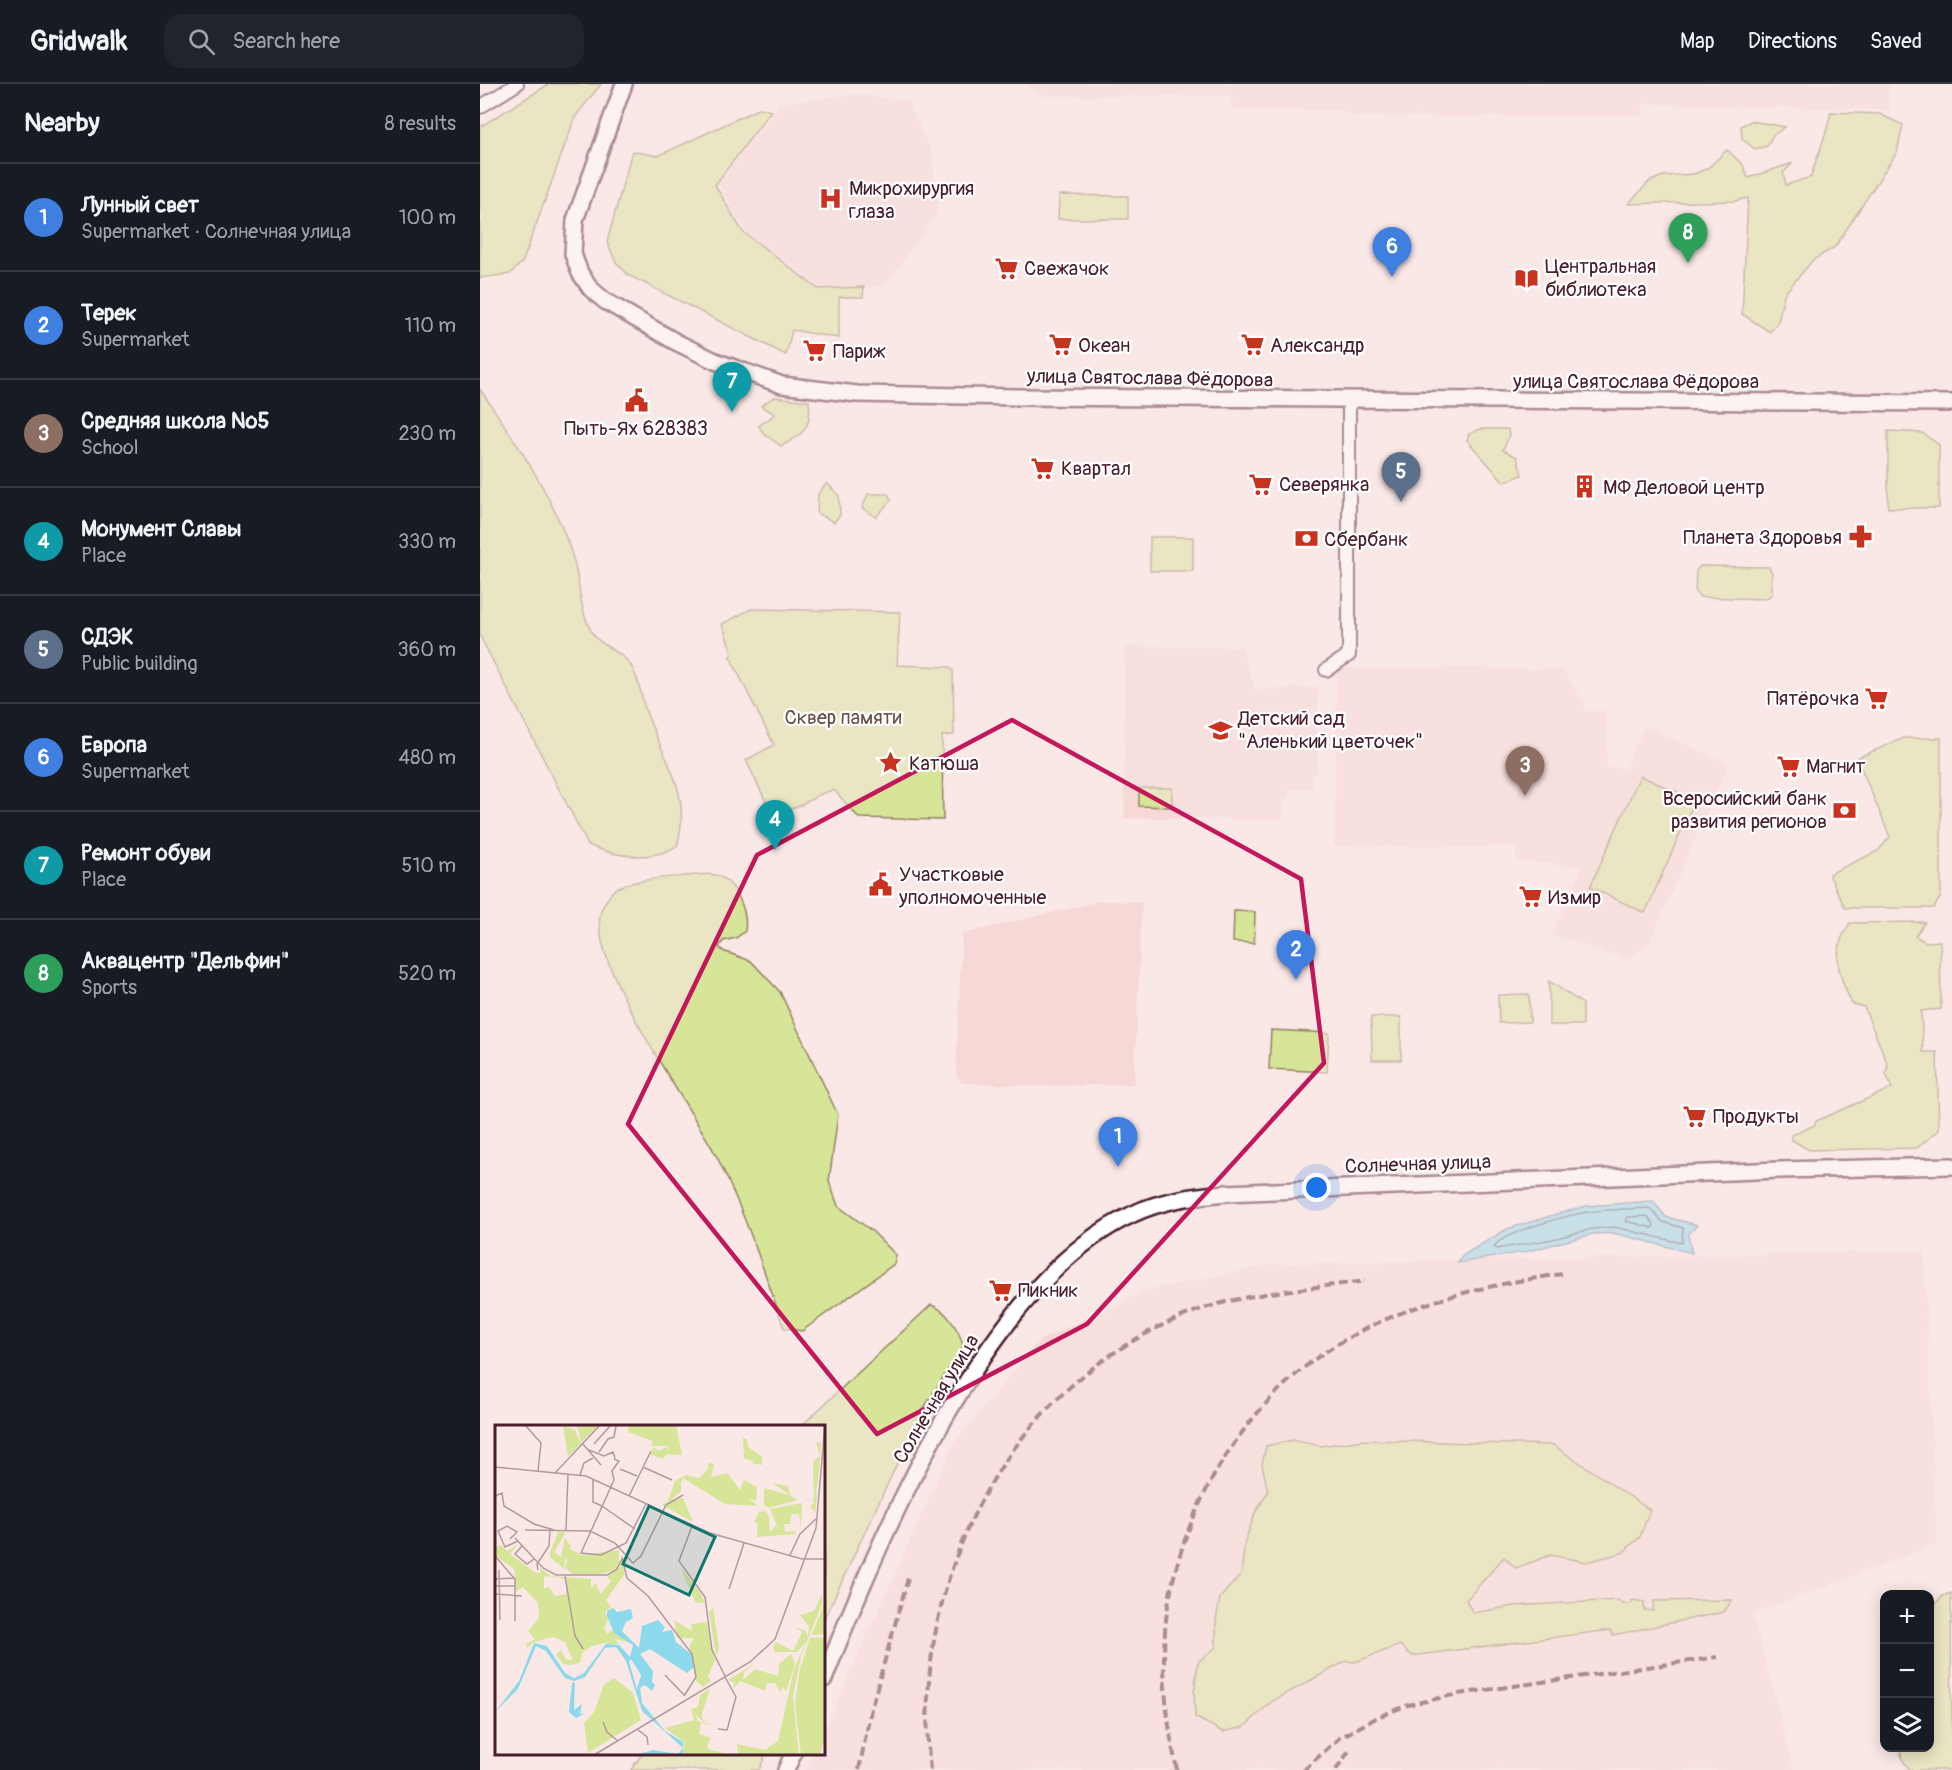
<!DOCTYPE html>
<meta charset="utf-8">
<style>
:root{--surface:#171b24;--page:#20242c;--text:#f1f3f6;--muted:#9ea1a6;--line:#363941;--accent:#c8321e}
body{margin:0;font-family:Pangolin,sans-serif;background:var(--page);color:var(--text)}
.controls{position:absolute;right:18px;bottom:18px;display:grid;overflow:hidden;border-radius:12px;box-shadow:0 3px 15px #0003}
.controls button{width:54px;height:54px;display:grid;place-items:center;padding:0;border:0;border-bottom:2px solid var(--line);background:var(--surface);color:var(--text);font:30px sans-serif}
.you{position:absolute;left:837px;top:1104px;width:21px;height:21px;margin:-15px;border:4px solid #fff;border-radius:50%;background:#1a73e8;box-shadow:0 0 0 9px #1a73e833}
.badge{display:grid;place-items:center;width:39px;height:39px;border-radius:50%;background:var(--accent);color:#fff;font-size:20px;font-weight:700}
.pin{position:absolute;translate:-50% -50px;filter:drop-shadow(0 2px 3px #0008)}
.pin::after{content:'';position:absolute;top:32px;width:21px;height:18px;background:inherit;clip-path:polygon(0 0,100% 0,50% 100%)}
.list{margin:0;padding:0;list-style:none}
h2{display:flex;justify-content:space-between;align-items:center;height:78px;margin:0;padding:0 24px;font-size:26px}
h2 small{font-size:20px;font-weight:400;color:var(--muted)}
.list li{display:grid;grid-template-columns:39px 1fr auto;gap:18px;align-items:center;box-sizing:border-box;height:108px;padding:0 24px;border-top:2px solid var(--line)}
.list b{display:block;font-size:22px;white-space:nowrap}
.list p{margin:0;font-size:20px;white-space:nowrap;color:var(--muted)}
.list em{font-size:20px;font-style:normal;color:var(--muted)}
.icon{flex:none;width:33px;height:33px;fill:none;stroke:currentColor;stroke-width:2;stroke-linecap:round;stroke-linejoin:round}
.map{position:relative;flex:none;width:1472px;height:1686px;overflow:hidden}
header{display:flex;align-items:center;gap:36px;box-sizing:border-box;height:84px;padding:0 30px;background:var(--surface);border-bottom:2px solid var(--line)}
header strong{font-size:28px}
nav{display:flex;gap:33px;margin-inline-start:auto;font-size:21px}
.search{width:420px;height:54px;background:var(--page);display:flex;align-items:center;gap:15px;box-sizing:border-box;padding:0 21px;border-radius:18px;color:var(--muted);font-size:22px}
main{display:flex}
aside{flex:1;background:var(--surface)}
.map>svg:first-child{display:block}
.built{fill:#f6d8d6}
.green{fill:#d7e598;stroke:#908262;stroke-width:1.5}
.water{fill:#8cd9ec;stroke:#728f9f;stroke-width:1.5}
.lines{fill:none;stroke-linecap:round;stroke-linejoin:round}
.shore{stroke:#646978;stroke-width:1.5}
.minor-casing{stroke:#4a1f2b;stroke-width:16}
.tertiary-casing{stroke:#4a1f2b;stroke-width:20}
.minor{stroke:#fff;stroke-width:12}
.tertiary{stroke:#fff;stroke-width:15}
.rail{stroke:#4a1f2b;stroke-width:4;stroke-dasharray:9 4.5;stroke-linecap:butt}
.marked{fill:none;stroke:#c2185b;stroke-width:4.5;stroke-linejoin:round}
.labels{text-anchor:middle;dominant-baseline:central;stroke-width:4.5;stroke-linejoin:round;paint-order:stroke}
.poi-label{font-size:20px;fill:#4a1f2b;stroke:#fff;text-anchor:start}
.street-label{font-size:20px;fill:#4a1f2b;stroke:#fff}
.park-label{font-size:20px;fill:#6d5046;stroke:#fff}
.inset-road{fill:none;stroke:#b4989c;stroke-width:1.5}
.view{fill:#0f766e;fill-opacity:0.15;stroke:#0f766e;stroke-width:3}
.inset-edge{fill:none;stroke:#4a1f2b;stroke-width:3}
</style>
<header>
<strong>Gridwalk</strong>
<div class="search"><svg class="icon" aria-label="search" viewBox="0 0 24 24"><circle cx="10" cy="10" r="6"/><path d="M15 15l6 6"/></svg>Search here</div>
<nav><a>Map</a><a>Directions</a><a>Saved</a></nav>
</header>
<main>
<aside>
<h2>Nearby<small>8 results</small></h2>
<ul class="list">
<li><span class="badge" style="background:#3f7fe0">1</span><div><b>Лунный свет</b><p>Supermarket · Солнечная улица</p></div><em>100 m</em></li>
<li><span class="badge" style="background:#3f7fe0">2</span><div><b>Терек</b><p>Supermarket</p></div><em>110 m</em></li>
<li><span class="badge" style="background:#8d6e63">3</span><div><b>Средняя школа №5</b><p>School</p></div><em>230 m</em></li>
<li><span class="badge" style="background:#0f9aa8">4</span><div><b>Монумент Славы</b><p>Place</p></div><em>330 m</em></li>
<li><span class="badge" style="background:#5c6f8a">5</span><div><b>СДЭК</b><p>Public building</p></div><em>360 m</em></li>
<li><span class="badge" style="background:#3f7fe0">6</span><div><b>Европа</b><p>Supermarket</p></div><em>480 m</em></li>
<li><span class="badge" style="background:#0f9aa8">7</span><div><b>Ремонт обуви</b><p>Place</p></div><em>510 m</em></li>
<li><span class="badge" style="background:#2e9e5b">8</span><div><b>Аквацентр &quot;Дельфин&quot;</b><p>Sports</p></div><em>520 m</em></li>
</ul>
</aside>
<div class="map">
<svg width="1472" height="1686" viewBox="0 0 1472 1686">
<rect width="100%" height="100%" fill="#fae8e7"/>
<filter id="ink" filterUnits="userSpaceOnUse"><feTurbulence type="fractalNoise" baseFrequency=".0167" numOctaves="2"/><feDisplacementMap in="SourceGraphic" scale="12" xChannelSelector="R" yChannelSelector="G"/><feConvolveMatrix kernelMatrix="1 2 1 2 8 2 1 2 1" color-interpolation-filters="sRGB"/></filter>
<g filter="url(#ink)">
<g class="built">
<path d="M546 0H1409V26L1163 20 1162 32 871 33 863 26H752L751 12H563Z"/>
<path d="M377 10 428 17 452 69 458 129 405 202 339 204 264 146 238 100 297 23V19Z"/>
<path d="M644 562 762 563 775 605 838 603 837 688 832 692V704L811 705 803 722V736L644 734Z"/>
<path d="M857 584 1083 585 1099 611 1105 615V627H1126L1127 682 1145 685 1164 642 1249 679 1169 860 1146 875 1072 851 1102 783 1074 781 1073 779 1036 778V763L854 762Z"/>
<path d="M620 817 662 818 654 1000 564 1002 482 999 476 990 482 850Z"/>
<path d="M1444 1167 1457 1460 1273 1530 1314 1686H325L333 1670H344V1646L475 1357 560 1256 668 1206 793 1180Z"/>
</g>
<g class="green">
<path d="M69 0H121L95 33 43 177 30 190 0 194V43Z"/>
<path d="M280 24 291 27 235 101 262 147 338 205 384 203 383 213H359V254L312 246 306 271 148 191 136 178 127 158 152 67 178 72Z"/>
<path d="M1351 28 1399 30 1423 41 1417 68 1355 163 1333 176 1304 210 1298 238 1290 248 1262 230 1268 114 1255 117 1148 120 1169 98 1183 92 1214 90 1228 84 1247 66 1263 81 1268 94 1313 79 1303 89 1306 101 1331 93C1337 71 1347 51 1351 28Z"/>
<path d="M1271 37 1305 43 1293 51 1287 62 1275 65 1262 55 1261 42Z"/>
<path d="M579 111 648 112V135H578Z"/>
<path d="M0 305C35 357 73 410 92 471 101 497 98 526 113 550 122 564 142 567 151 582 161 598 161 616 168 633 186 679 212 709 197 762 171 778 136 773 108 761L0 552Z"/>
<path d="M294 313 329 317C332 343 324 351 301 362L284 350 279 342 295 330 281 322Z"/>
<path d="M1001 345H1028L1029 352 1023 366 1037 373 1042 391 1024 398 987 356 989 350Z"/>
<path d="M1408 347 1442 349 1459 361V424H1408Z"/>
<path d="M347 399 359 412 360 431 354 438 337 429 338 410Z"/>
<path d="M388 410H408L411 416 396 433 382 424Z"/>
<rect x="670" y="453" width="43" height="34"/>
<path d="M1220 482 1289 483 1292 489V510L1285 515 1220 513 1215 508 1216 487Z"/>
<path d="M271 525 420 528 417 581 469 583 473 587 474 651 462 652 463 736 379 734 354 706C330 709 320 733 289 724L266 676 294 661 250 573 252 568 242 540Z"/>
<path d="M1424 654H1461V812L1454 824H1365L1349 790 1398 767 1410 753 1377 674Z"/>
<path d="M1160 692 1215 716 1165 829 1110 803Z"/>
<path d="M659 704H692V723L659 722Z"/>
<path d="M216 791C221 791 230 789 235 791 256 796 268 828 265 847L256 854 243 857 239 863 243 867 271 877 300 908 358 1031 349 1097 358 1122 392 1147 416 1171 414 1180 322 1247 304 1244C284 1186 265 1130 238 1075 214 1027 101 872 122 824 125 819 131 808 135 805 150 795 197 793 216 791Z"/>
<path d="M754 827 775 828 774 859 753 858Z"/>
<path d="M1445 838 1435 852 1446 858 1460 857 1461 925 1441 927 1443 968H1457L1459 1046 1437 1064 1329 1066 1312 1056V1051L1335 1041 1336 1037 1412 1004 1406 990 1408 981 1384 923 1372 920C1358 891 1350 867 1370 839Z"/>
<path d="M1069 897 1103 920V941H1069Z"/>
<path d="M1049 910 1050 938 1019 939 1018 911Z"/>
<path d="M891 933H921V976H892Z"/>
<path d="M791 946 849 949 847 988 789 985Z"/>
<path d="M451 1221C466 1225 480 1247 483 1262L442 1327 344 1535V1342H321Z"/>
<path d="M813 1356 841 1362 884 1356 1073 1361 1170 1426 1160 1453 1142 1469 1106 1478 1071 1471 1036 1484 1024 1473 986 1516 993 1529 1033 1522 1138 1516 1142 1520H1151L1152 1516 1164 1518V1526L1173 1527 1174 1517 1252 1516 1244 1528 1133 1551 1130 1546 932 1572 920 1561 875 1578 866 1577 791 1618 764 1643 743 1648 715 1633 714 1608 718 1578 736 1563V1536L740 1514 761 1490 765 1457 775 1429 788 1408 782 1380 786 1362Z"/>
<path d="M1471 1509 1472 1686H1430L1422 1675 1420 1664H1450V1526L1463 1512Z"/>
<path d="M162 1670H286L279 1686H151Z"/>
</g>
<path class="water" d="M1173 1117 1186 1133 1217 1141 1208 1151 1212 1169 1134 1149 1113 1150 1044 1168 978 1179 982 1172 1027 1145 1080 1129 1107 1122Z"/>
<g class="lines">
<g class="shore">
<path d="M1169 1124 1183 1138 1203 1144 1202 1159 1134 1143 1112 1145 1073 1155 1017 1165 1014 1163C1022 1148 1089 1131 1108 1128 1128 1125 1149 1125 1169 1124Z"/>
<path d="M1167 1132 1174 1140 1173 1144 1146 1137 1148 1133Z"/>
</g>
<defs>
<g id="minor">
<path d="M0 23 37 0"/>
<path d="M846 586 869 571V316"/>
</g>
<g id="tertiary">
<path d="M144 0 95 136 93 170 100 189 111 205 125 217 196 258 235 277 302 301 377 310 538 313 1472 319"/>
<path d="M344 1595C400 1452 507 1197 653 1130 682 1116 714 1112 746 1109L1299 1086 1472 1082"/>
<path d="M306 1686 313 1670"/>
</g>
</defs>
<use href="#minor" class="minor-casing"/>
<use href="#tertiary" class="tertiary-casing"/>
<use href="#minor" class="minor"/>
<use href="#tertiary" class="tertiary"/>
<g class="rail">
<path d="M379 1686 391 1625 429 1491"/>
<path d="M450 1686C430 1495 526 1300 711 1229 765 1208 828 1205 885 1197"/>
<path d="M697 1686C686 1634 680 1581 687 1528 703 1420 767 1314 861 1258 929 1218 1006 1201 1082 1190"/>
<path d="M824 1686 859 1654 898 1633 928 1621 978 1610 1238 1573"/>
<path d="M856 1686 871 1664"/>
</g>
</g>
</g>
<path d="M0 0H1472V1686H0ZM532 636 821 795 844 979 607 1240 397 1350 148 1040 277 771Z" fill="#fae8e7" fill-opacity=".55" fill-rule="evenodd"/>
<path class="marked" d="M532 636 821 795 844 979 607 1240 397 1350 148 1040 277 771Z"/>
<defs>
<symbol id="hospital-bare" viewBox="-9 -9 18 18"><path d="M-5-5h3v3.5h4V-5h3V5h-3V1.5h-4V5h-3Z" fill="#c8321e" stroke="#fff" stroke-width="2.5" paint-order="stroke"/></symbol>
<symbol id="supermarket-bare" viewBox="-9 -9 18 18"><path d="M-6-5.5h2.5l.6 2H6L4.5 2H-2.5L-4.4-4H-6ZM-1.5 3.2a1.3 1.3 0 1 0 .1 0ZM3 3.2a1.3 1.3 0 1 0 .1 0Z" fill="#c8321e" stroke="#fff" stroke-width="2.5" paint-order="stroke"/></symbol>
<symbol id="library-bare" viewBox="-9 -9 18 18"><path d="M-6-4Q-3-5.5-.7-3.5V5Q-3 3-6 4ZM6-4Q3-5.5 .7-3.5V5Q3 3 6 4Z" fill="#c8321e" stroke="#fff" stroke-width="2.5" paint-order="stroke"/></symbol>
<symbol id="civic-bare" viewBox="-9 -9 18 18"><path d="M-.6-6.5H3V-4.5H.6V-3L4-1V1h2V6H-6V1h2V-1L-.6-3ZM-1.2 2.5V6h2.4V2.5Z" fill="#c8321e" stroke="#fff" stroke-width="2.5" paint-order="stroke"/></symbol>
<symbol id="building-bare" viewBox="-9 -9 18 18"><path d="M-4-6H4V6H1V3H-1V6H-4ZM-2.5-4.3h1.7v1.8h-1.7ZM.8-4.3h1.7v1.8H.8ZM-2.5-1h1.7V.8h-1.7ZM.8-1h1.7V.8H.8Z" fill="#c8321e" stroke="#fff" stroke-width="2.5" paint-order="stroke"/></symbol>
<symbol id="pharmacy-bare" viewBox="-9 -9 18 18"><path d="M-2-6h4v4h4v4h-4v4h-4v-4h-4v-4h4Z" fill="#c8321e" stroke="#fff" stroke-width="2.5" paint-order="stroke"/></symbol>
<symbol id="bank-bare" viewBox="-9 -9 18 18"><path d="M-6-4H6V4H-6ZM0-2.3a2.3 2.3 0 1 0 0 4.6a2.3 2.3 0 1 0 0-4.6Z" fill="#c8321e" stroke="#fff" stroke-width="2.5" paint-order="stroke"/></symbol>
<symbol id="school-bare" viewBox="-9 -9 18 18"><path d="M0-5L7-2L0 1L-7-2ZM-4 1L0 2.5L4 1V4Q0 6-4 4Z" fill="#c8321e" stroke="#fff" stroke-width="2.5" paint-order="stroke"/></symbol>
<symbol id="sight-bare" viewBox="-9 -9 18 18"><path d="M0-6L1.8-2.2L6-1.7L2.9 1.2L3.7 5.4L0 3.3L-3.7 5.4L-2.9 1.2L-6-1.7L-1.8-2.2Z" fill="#c8321e" stroke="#fff" stroke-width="2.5" paint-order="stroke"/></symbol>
</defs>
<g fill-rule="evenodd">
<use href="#hospital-bare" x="334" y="98" width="33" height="33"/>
<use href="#supermarket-bare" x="510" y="168" width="33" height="33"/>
<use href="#library-bare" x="1030" y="178" width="33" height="33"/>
<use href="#supermarket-bare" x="564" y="244" width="33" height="33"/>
<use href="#supermarket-bare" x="756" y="244" width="33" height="33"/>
<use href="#supermarket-bare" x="318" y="250" width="33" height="33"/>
<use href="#civic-bare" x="140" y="300" width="33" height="33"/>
<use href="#supermarket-bare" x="546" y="368" width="33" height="33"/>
<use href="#supermarket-bare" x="764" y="384" width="33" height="33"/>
<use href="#building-bare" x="1088" y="386" width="33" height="33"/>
<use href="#pharmacy-bare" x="1364" y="436" width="33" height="33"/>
<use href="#bank-bare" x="810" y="438" width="33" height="33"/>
<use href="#supermarket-bare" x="1380" y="598" width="33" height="33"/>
<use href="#school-bare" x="724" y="630" width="33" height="33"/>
<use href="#sight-bare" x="394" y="662" width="33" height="33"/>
<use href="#supermarket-bare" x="1292" y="666" width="33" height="33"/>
<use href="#bank-bare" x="1348" y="710" width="33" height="33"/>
<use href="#civic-bare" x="384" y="784" width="33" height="33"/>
<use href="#supermarket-bare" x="1034" y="796" width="33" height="33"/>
<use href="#supermarket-bare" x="1198" y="1016" width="33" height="33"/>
<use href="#supermarket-bare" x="504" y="1190" width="33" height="33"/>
</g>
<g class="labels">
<g class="poi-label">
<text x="369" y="104">Микрохирургия<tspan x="369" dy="23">глаза</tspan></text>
<text x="1065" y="182">Центральная<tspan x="1065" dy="23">библиотека</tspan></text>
<text x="544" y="184">Свежачок</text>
<text x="598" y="261">Океан</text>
<text x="790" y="261">Александр</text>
<text x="353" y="267">Париж</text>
<text x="156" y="344" text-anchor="middle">Пыть-Ях 628383</text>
<text x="581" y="384">Квартал</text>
<text x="799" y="400">Северянка</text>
<text x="1123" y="403">МФ Деловой центр</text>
<text x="1362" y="453" text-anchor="end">Планета Здоровья</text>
<text x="844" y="455">Сбербанк</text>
<text x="1379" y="614" text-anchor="end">Пятёрочка</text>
<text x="758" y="634">Детский сад<tspan x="758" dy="23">"Аленький цветочек"</tspan></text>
<text x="429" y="679">Катюша</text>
<text x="1326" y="682">Магнит</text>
<text x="1347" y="714" text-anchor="end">Всеросийский банк<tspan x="1347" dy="23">развития регионов</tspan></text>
<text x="419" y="790">Участковые<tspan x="419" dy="23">уполномоченные</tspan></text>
<text x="1068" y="813">Измир</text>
<text x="1233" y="1032">Продукты</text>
<text x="538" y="1206">Пикник</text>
</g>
<g class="street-label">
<text transform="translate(670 294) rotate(1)">улица Святослава Фёдорова</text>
<text x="1156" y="297">улица Святослава Фёдорова</text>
<text transform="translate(938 1080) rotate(-2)">Солнечная улица</text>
<text transform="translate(456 1315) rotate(-59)">Солнечная улица</text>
</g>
<g class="park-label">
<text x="363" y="633">Сквер памяти</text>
</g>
</g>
<g transform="translate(15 1341)">
<rect width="330" height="330" fill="#fae8e7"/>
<path d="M82 0H103L86 18ZM134 0H181L187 30 172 29 168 34 155 29 159 22 164 26 171 22 173 26V21H157V16L133 7ZM68 1 80 5 86 19 73 31ZM248 13 252 14 253 22 267 32V40L256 38 262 33 256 36 249 33ZM326 17 325 36 322 37H325L321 69 319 70H322L320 88 315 81 320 77 316 76 319 74 318 37 325 31 321 18ZM213 38 219 39 216 52 232 48 245 65 249 55 262 62 261 76 254 73 262 81 230 79 188 53 186 58H181L186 59V66L176 75 188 73 198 97 167 80 173 76 180 56 191 50 204 53 213 44ZM278 58 293 61 295 70 302 75 274 83 269 80V63L294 70ZM307 78 306 102 304 89H296L295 99H289L290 107 301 106 300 109 262 112 263 99 259 97 264 87 270 86 274 92 275 108 280 101 283 102 275 84ZM63 107H71L59 127 66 132 70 113 76 121 74 123 86 130 124 125V138L117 146 105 149H77L70 142 72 135 70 132 69 144 54 131ZM6 120 12 126 22 120 15 129 41 148H46L45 143 56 151 96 154V164L100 158 106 169 116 156 112 152 128 135 129 150 111 175 116 183 110 186 113 195 109 202 112 209 118 205 122 211 129 212 133 217 120 214 123 219H111L96 235 113 217 97 221 87 228 85 238 75 240 68 239 61 229 66 225 71 235H78L70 217 58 212 39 217 32 223 31 219 40 214 33 206 44 193 43 178 28 162 21 167 19 144 0 130V122ZM53 151 72 154 71 169 60 171 54 162 49 163V152ZM186 143 205 167 210 178 200 177ZM327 169V179L306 231 298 272 304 330H243L242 319 270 325 283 316 299 244 311 217 302 227H280L278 222 281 217 298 226 307 207 300 202 311 206 313 213 314 201 305 190 319 186ZM330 176V209L317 210V209ZM218 183 224 223 221 231 214 187ZM179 195 197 206 196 199 212 197 220 235 213 251 216 256 208 262 201 256 194 222 199 213H182ZM330 212V313L325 330H306L300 278 305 244 315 213ZM296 229 300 239 291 266 287 262 286 268 280 258H272L270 266 245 256 238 264 239 258 233 255 261 238 249 247 248 255 260 244 283 251 284 239ZM119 253 138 268 146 295 93 328 89 298 99 287 109 260ZM215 263 207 289V294L217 298 206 295 199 288 203 295H199L225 302 206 298 204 309 216 313 212 321 215 325 238 330H188L189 317 170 303 199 295 196 284 203 282 205 270Z" fill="#d7e598" fill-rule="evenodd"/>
<path d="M118 183 122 187 136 184 138 193 131 197 127 206 144 223 147 201 163 195 170 202 167 207 177 205 181 217 196 229 199 242 192 248 155 224 145 229 158 246 157 257 160 260 157 266 150 260 145 263 147 278 170 306 188 317V330H141L158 325 183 329 188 323 147 286 131 236 121 222 110 223 90 252 79 256 70 253 51 226 41 221 23 264 0 287 24 256 39 218 52 221 70 248 79 253 89 248 111 219 124 220 135 232 138 220 119 208 112 191V186ZM136 234 146 250 142 264 134 237ZM80 257 79 285 87 279 85 289 90 288 81 293 74 287 77 258Z" fill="#8cd9ec" fill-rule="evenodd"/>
<path class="inset-road" d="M30 0 46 18 43 46M87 18 106 40M99 19 116 0M94 25 109 31 118 27 120 33M104 27 113 14 119 12 121 1M119 34 124 36 117 46 119 55 86 128 106 130 131 118 151 79M0 42 91 51 215 108 307 134H330M148 42 177 55M125 44 142 51M60 48 105 0M85 50 89 38 98 33M98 54V77L107 81M0 71 7 68 9 81 39 99 59 105M134 71 156 26M107 81 140 104M197 101 184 136 210 172 217 225 230 251M30 105 95 106 120 118 138 138 146 131 171 80 188 70M71 105 73 49M20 113 48 143 61 150H112L121 145 127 134M15 114 22 107 12 101 3 106 10 122 23 116M27 121 20 129 32 139 39 134M295 130 305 109 322 93M0 131 19 153 0 154M127 132 132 153 153 171 197 229 201 252 189 271M4 145 5 195M43 145 42 139 54 121 55 105M70 151 80 211 88 224M20 153V196M0 161H20M234 164 249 118M0 169 27 171M170 250 190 271M108 297 112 307 123 316M142 304 152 312 153 320M223 304 232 305 241 272 230 252M99 330 255 237 280 214 321 103 330 0"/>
<path class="view" d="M154 81 220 112 194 170 128 139Z"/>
<rect width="330" height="330" class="inset-edge"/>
</g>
</svg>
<div class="controls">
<button>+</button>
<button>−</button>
<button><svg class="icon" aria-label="layers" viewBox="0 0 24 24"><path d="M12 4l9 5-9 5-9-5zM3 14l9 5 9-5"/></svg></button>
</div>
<div class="you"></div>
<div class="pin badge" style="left:638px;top:1083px;background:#3f7fe0">1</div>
<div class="pin badge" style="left:816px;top:896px;background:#3f7fe0">2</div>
<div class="pin badge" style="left:1045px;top:712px;background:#8d6e63">3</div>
<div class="pin badge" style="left:295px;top:766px;background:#0f9aa8">4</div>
<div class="pin badge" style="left:921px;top:418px;background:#5c6f8a">5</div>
<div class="pin badge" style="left:912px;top:193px;background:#3f7fe0">6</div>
<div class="pin badge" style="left:252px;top:328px;background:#0f9aa8">7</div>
<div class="pin badge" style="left:1208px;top:179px;background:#2e9e5b">8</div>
</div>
</main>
